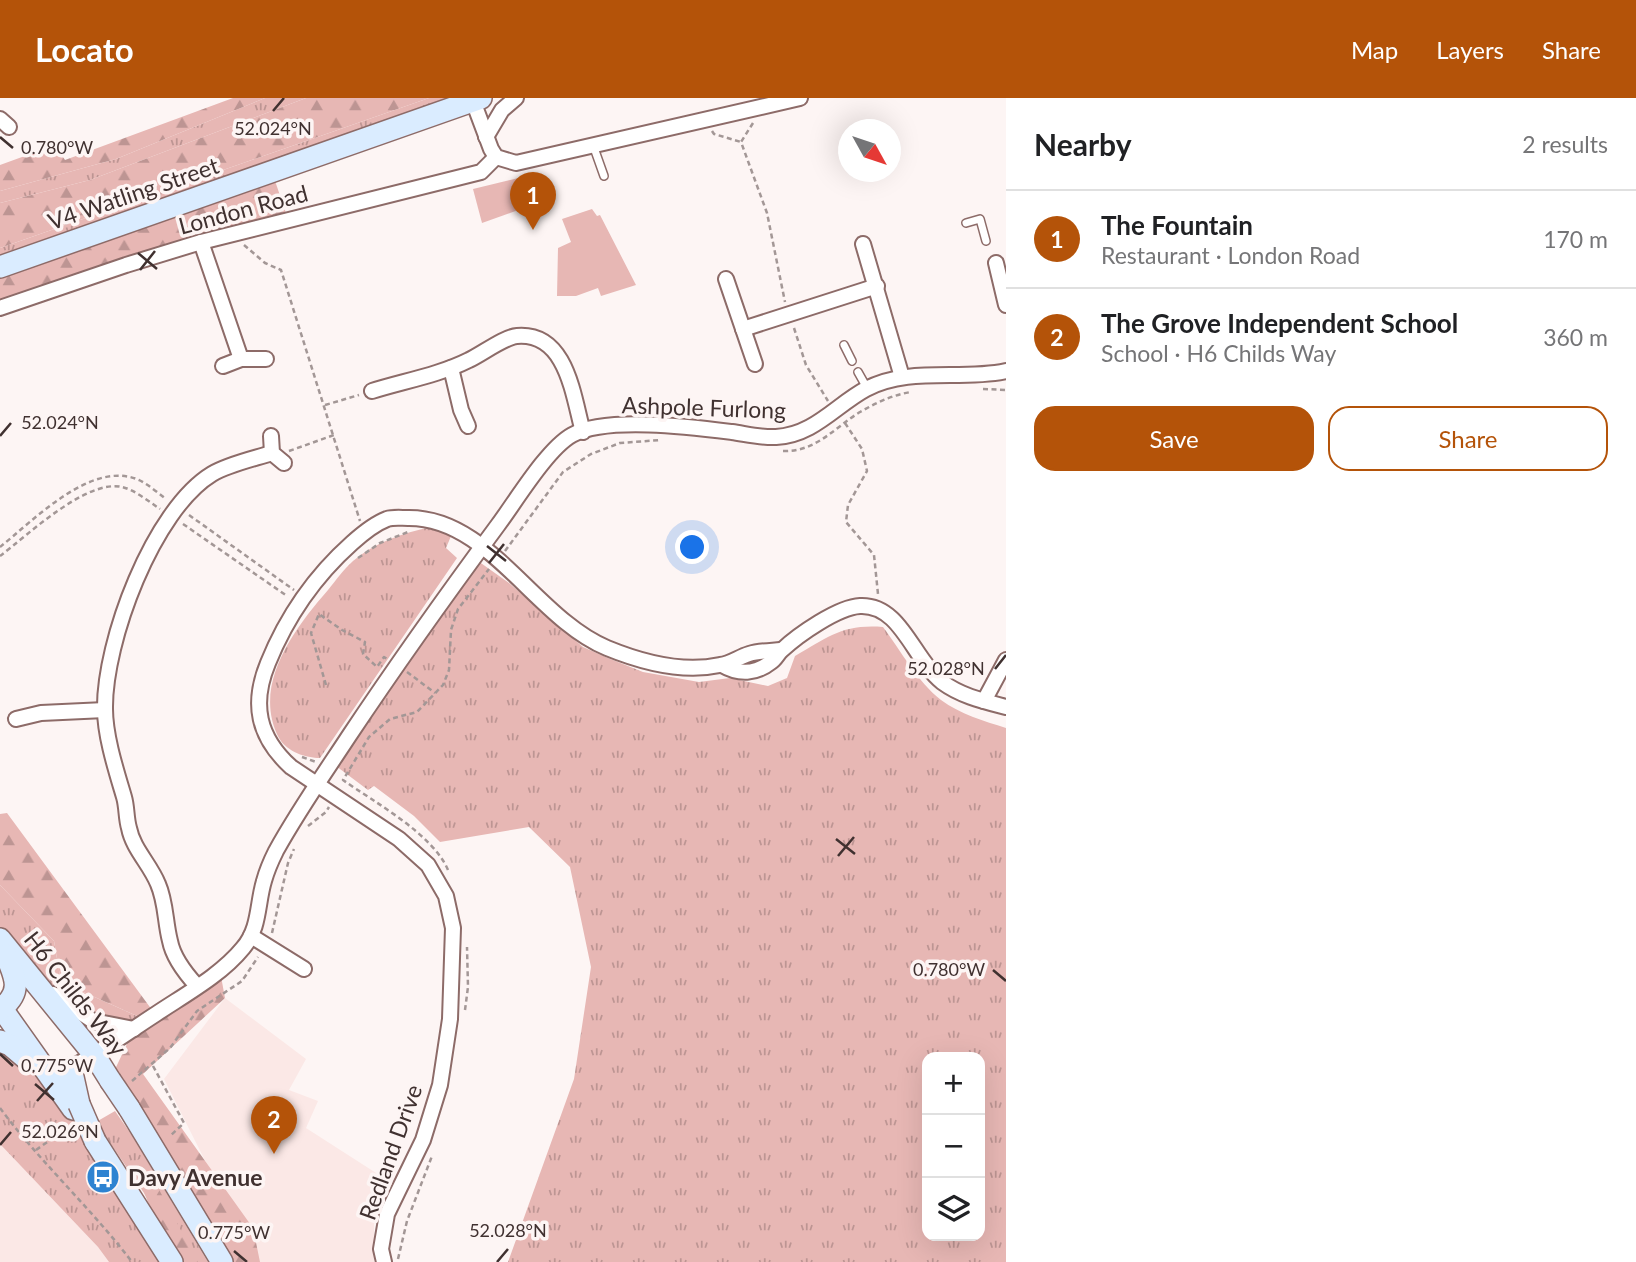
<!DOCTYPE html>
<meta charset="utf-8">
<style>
:root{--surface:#fff;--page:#f6f6f6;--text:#202124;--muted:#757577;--line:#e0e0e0;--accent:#b45309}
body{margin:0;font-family:Lato,sans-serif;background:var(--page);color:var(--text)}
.controls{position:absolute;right:21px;bottom:21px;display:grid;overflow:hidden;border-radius:14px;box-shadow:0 7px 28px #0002}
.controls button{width:63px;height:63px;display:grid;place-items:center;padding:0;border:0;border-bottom:2px solid var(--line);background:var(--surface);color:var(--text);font:35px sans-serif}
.compass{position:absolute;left:838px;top:21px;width:63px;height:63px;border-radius:50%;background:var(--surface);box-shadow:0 7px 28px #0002;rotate:130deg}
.you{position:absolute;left:693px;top:450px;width:24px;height:24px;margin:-18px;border:5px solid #fff;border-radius:50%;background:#1a73e8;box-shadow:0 0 0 10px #1a73e833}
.badge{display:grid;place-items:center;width:46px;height:46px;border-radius:50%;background:var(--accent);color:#fff;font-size:23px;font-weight:700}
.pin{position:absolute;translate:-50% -58px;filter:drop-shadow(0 2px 4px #0008)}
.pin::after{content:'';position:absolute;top:37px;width:24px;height:21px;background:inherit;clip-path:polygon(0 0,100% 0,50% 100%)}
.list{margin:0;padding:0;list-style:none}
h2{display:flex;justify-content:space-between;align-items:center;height:91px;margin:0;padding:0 28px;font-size:30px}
h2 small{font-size:23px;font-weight:400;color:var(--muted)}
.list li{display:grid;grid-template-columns:46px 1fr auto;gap:21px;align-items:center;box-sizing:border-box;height:98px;padding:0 28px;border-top:2px solid var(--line)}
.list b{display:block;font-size:26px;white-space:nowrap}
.list p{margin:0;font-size:23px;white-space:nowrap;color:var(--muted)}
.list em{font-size:23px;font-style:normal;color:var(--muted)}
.actions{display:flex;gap:14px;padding:21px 28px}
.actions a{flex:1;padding:16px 0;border:2px solid var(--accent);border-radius:21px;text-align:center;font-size:24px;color:var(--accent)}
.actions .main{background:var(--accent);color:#fff}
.icon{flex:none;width:38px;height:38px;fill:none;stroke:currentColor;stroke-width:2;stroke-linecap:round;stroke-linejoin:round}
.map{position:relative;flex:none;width:1006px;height:1164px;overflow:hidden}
header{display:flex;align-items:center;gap:42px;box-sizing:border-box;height:98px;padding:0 35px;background:var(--accent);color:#fff}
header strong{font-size:33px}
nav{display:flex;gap:38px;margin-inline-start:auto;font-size:24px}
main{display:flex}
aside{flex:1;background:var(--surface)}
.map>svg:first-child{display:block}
.built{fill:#fbe8e6}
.grass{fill:url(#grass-tufts);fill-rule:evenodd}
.forest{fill:url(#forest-firs)}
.garden{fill:#e7b7b4}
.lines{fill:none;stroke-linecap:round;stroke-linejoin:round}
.lane-casing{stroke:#8d6b68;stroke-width:10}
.street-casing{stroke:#8d6b68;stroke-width:18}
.secondary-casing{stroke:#8d6b68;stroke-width:24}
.path{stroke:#a39796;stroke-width:2.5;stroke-dasharray:5 3.5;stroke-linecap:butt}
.lane{stroke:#fff;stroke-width:7}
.street{stroke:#fff;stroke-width:14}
.secondary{stroke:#daecff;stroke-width:21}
.secondary-bridge-casing{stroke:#8d6b68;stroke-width:24;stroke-linecap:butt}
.secondary-bridge{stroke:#daecff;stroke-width:21}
.ticks{fill:none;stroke:#403130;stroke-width:2.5}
.labels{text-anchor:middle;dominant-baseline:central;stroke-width:7;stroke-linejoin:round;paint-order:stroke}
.street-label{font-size:23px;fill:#403130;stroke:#fdf5f4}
.poi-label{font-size:23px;font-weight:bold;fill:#403130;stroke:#fdf5f4;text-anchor:start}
.ticks-label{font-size:18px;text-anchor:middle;fill:#403130;stroke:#fdf5f4;stroke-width:7;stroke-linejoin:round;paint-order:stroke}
</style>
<header>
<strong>Locato</strong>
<nav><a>Map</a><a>Layers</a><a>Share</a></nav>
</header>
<main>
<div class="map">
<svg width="1006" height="1164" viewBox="0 0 1006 1164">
<defs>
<pattern id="grass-tufts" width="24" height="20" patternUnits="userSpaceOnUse" patternTransform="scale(1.75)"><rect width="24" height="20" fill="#e7b7b4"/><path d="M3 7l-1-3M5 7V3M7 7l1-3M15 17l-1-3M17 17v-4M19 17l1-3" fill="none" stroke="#bd9593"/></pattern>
<pattern id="forest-firs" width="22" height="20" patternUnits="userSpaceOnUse" patternTransform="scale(1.75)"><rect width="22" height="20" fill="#e7b7b4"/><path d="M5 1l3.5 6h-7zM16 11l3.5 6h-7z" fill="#bd9593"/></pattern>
</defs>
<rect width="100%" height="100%" fill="#fdf5f4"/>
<g class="built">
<path d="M225 900 306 961 289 992 318 1003 306 1030 387 1082 374 1126V1164H256L164 981Z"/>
<path d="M0 1046 98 1149 109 1164H0Z"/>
</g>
<g class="grass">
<path d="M265 0H306L90 82 0 105V93L116 61Z"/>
<path d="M429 0H481L0 169V150Z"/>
<path d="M431 429 451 438 446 450 457 460 320 660C306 660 287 654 279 640 251 587 295 530 328 492 336 482 344 471 353 463 376 444 402 435 431 429Z"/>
<path d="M478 463 509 485 583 549 608 560 643 574 699 584 730 580 768 588 787 580 795 558C829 539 842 526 883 529 901 553 917 583 941 602 960 616 984 623 1006 630V1164H508L574 981 591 869 570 769 529 729 440 744 414 718 374 688 368 692 336 668ZM927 959H980V1138H927Z"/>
<path d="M0 787 54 843 61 884 146 922 134 931 76 914 0 841Z"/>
<path d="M0 943 50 980 172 1164H109L98 1149 0 1046Z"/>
<path d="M115 1013 131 1036 208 1164H178L144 1095 96 1024Z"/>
</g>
<g class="forest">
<path d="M233 0H265L116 61 0 93V67L55 47 65 62Z"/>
<path d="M306 0H429L0 150V105L90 82Z"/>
<path d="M272 74 288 121 0 210V169Z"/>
<path d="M7 715 155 916 220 873 225 900 143 976 253 1130 260 1164H221L110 982 134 931 146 922 61 884 54 843 0 787V716Z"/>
<path d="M142 1060 198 1164H178C159 1133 145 1098 133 1064Z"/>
</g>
<g class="garden">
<path d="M535 76 546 102 482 125 473 91Z"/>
<path d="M592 111 597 118 600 117 636 187 601 198 598 190 576 198H557L558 150 571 144 562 121Z"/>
</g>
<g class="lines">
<defs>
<g id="lane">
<path d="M593 47 604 78"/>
<path d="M966 125 980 121 986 143"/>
<path d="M844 247 852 263"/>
<path d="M858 274 867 290"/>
</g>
<g id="street">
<path d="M473 3 491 51 496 59 516 65 800 0"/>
<path d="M0 21 9 29"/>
<path d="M486 39 502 12 516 0"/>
<path d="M201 144 241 261H266"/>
<path d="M863 146 902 279"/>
<path d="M996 165 1006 207"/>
<path d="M726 181 755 266"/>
<path d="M0 210 126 167 201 144 481 74 496 59"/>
<path d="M743 231 877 188"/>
<path d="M223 268 241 261"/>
<path d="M451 270 461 312 468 328"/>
<path d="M372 293C404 283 439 277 469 262 482 256 504 239 517 238 567 234 573 298 583 334"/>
<path d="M271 338 272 355 284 365"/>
<path d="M722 567C739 577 756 576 771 564 776 561 778 555 782 552 798 537 838 509 860 508 901 506 913 561 942 584 961 598 983 603 1006 609"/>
<path d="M984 603 1006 562"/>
<path d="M16 621 41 615 105 612"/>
<path d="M251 838 304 871"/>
<path d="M197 888C186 876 173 859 170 843 165 824 166 804 158 786 150 766 133 751 129 730 126 720 127 709 124 699 116 672 105 638 105 611 104 544 153 412 212 376 229 366 253 361 272 355"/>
<path d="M53 896 93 923 134 931"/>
<path d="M63 974C97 957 125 936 156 916 186 896 221 877 243 850 260 830 257 806 264 783 267 772 271 763 276 753 298 713 324 676 349 638 397 566 447 496 498 427 516 403 547 351 572 337 606 318 692 329 732 334 746 336 762 340 776 339 814 337 836 307 866 291 910 268 960 283 1006 273"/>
<path d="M384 1164 381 1151 387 1116 423 1042 440 987 450 921 453 830 446 798 428 767 399 741 291 669C258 639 251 606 268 565 287 518 315 478 352 445 362 436 374 426 387 421 393 419 401 420 408 420 489 419 535 520 607 550 641 564 683 575 720 567 730 566 739 559 749 556 759 553 771 553 781 552"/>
</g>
<g id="secondary">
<path d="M0 169 481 0"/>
<path d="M0 841 95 958 110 982"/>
<path d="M0 908 73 1011"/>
<path d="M2 910C23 893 15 879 6 857"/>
<path d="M0 943 10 947 29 963"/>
<path d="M71 970 79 1006"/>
<path d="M129 1010 222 1164"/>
<path d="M95 1043 172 1164"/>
</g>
</defs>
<use href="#lane" class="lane-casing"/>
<use href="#street" class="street-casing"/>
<use href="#secondary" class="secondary-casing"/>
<g class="path">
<path d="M753 25 741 44 767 115 785 204"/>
<path d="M712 33 714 36 741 44"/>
<path d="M244 147 265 165 281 172 360 423"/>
<path d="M794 230 806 267 828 303"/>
<path d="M983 291 1006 292"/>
<path d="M325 307 359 297"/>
<path d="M845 325 862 351 867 373 848 407 846 424 874 457 878 496"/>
<path d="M289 353 334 337"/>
<path d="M783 353C816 354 834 330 860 314 876 305 892 297 911 294"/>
<path d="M189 417 294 492"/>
<path d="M183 426 287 498"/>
<path d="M0 449C34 422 92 361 139 382 149 387 158 395 166 401"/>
<path d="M505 453 563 374 591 356 620 345 661 342"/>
<path d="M0 458C28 437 86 381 122 389 135 392 148 403 160 411"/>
<path d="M358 460 380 445 408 434"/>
<path d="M407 574 435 595"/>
<path d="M326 587 311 535 319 516 342 532 365 544 363 556 377 569 384 559 387 561"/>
<path d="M302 659 316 664"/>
<path d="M308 728 326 714 329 709"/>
<path d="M448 772C433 736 374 704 343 682L369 639 390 621 417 614 443 587 449 572 451 532 458 511 489 471"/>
<path d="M272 835 288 765 294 751"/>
<path d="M465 912 468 889 467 849"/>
<path d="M153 968 184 1025 170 1038"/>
<path d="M132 983 170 950 197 913 242 883 258 859"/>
<path d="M0 1010C40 1064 91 1110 132 1164"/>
<path d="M36 1052 70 1028"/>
<path d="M398 1161 407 1123 432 1058"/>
</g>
<use href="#lane" class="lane"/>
<use href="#street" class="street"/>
<use href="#secondary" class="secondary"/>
<defs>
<g id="secondary-bridge">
<path d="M110 982 129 1010"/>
<path d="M79 1006 95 1043"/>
</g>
</defs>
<use href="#secondary-bridge" class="secondary-bridge-casing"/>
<use href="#secondary-bridge" class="secondary-bridge"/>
</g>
<path class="ticks" d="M273 13 284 0M0 39 13 50M138 155 157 171M140 172 155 153M0 338 11 325M487 448 506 463M489 465 504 446M995 571 1006 557M836 741 855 756M838 758 854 739M993 872 1006 883M0 956 13 968M35 986 54 1002M37 1003 53 985M0 1047 11 1034M234 1153 247 1164M497 1164 508 1151"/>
<defs>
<symbol id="bus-disc" viewBox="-11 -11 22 22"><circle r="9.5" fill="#2e83d1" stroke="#fdf5f4"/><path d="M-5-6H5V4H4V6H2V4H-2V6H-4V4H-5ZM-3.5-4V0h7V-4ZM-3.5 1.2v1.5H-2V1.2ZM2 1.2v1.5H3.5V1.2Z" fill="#fff"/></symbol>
</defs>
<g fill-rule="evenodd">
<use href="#bus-disc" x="84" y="1060" width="38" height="38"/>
</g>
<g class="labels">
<g class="street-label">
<text transform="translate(133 95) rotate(-19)">V4 Watling Street</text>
<text transform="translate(243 111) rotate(-15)">London Road</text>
<text transform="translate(704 309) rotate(2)">Ashpole Furlong</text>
<text transform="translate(76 895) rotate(52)">H6 Childs Way</text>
<text transform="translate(390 1054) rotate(-70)">Redland Drive</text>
</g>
<g class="poi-label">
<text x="128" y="1079">Davy Avenue</text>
</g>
</g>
<g class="ticks-label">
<text x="273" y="37">52.024°N</text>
<text x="57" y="56">0.780°W</text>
<text x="60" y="331">52.024°N</text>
<text x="946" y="577">52.028°N</text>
<text x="949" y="878">0.780°W</text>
<text x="57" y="974">0.775°W</text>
<text x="60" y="1040">52.026°N</text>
<text x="508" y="1139">52.028°N</text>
<text x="234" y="1141">0.775°W</text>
</g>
</svg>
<div class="controls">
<button>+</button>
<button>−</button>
<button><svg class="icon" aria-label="layers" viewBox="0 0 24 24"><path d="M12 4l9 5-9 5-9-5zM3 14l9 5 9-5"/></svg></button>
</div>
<svg class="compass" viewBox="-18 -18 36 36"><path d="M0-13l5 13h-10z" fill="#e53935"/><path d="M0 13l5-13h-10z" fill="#757577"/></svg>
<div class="you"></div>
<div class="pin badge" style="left:533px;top:132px">1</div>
<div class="pin badge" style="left:274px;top:1056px">2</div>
</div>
<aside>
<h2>Nearby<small>2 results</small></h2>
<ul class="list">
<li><span class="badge">1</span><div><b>The Fountain</b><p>Restaurant · London Road</p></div><em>170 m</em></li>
<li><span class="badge">2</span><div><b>The Grove Independent School</b><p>School · H6 Childs Way</p></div><em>360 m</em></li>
</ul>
<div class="actions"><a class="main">Save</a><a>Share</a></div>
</aside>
</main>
